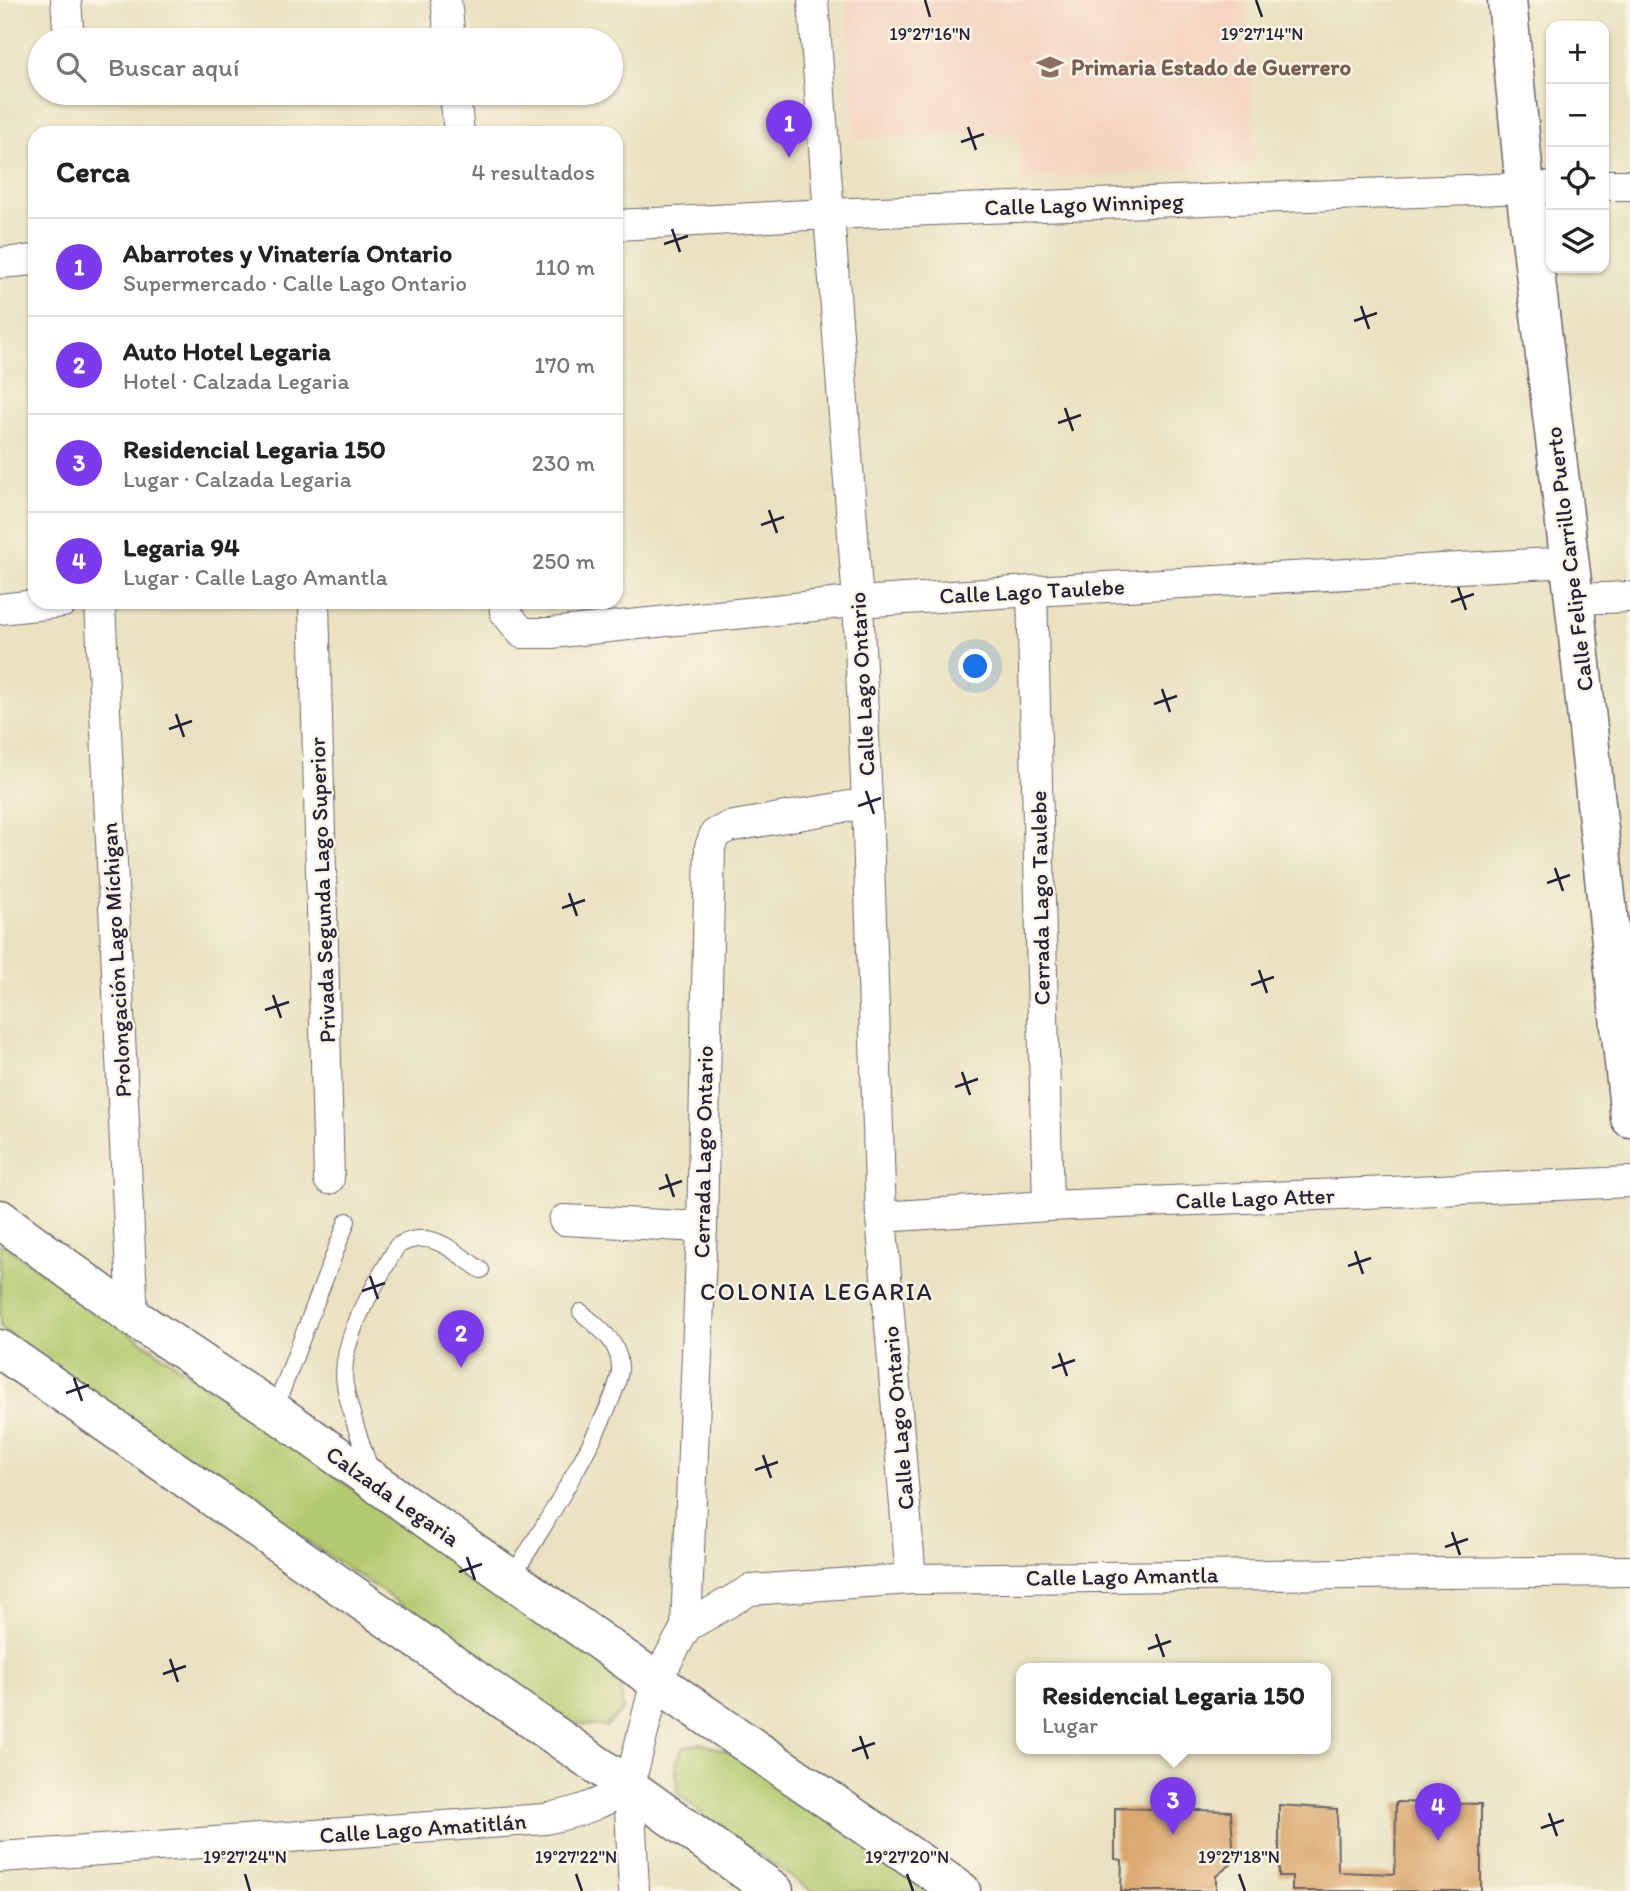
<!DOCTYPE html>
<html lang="es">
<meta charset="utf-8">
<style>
:root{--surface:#fff;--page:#f6f6f6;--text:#222;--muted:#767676;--line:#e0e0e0;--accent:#7c3aed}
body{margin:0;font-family:Itim,sans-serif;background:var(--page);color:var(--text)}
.controls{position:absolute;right:21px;top:21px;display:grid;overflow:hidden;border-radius:14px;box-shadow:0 2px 5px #0004}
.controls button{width:63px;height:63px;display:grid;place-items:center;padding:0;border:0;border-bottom:2px solid var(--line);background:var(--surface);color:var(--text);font:35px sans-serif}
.you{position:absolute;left:976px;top:667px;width:24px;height:24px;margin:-18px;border:5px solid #fff;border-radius:50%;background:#1a73e8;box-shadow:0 0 0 10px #1a73e833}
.badge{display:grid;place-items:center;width:46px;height:46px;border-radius:50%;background:var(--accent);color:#fff;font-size:23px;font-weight:700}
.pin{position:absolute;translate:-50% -58px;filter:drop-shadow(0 2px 4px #0008)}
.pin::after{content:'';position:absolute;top:37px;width:24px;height:21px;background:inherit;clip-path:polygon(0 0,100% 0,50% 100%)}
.popup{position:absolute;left:1016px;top:1663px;width:315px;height:91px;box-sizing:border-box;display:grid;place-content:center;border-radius:14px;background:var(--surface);filter:drop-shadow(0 2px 5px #0005);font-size:23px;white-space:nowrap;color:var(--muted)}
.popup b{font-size:26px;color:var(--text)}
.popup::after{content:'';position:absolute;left:50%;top:100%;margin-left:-14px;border:14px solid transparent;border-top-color:var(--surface)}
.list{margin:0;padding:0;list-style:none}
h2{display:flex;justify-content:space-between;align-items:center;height:91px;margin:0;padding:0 28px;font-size:30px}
h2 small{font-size:23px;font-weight:400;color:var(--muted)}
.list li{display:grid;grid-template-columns:46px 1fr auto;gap:21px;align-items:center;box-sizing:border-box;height:98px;padding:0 28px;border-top:2px solid var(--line)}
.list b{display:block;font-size:26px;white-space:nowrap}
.list p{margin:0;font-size:23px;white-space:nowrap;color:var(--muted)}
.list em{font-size:23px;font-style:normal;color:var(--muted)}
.icon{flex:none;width:38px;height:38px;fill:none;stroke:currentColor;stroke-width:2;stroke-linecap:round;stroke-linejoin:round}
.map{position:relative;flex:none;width:1630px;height:1891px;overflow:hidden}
.search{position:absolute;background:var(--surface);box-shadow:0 2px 5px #0004;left:28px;top:28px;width:595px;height:77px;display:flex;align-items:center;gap:18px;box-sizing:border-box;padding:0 24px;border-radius:38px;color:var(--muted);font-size:26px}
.panel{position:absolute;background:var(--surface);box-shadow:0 2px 5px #0004;left:28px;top:126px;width:595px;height:483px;border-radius:21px}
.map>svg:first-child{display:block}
.built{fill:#f4d3c0}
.green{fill:#b4ca6f;stroke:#6b7655;stroke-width:2}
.building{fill:#daa569}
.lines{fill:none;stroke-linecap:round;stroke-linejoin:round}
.lane-casing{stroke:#686569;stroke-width:18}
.street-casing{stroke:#686569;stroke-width:32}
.secondary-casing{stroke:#686569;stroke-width:41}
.lane{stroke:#fff;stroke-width:16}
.street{stroke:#fff;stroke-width:30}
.secondary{stroke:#fff;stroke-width:38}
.ticks{fill:none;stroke:#22223b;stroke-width:2.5}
.labels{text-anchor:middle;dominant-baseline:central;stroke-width:5;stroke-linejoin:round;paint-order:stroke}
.education-label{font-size:23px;font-weight:bold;fill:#785e54;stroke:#fcf5e5;text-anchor:start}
.street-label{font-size:23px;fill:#22223b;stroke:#fcf5e5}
.neighbourhood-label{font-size:24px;letter-spacing:2px;fill:#22223b;stroke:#fcf5e5}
.ticks-label{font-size:18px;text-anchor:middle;fill:#22223b;stroke:#fcf5e5;stroke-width:5;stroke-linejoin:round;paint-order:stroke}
</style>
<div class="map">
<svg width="1630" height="1891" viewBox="0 0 1630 1891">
<rect width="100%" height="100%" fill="#fcf5e5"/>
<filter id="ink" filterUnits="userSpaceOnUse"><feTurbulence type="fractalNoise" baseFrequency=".0143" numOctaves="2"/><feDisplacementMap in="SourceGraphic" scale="14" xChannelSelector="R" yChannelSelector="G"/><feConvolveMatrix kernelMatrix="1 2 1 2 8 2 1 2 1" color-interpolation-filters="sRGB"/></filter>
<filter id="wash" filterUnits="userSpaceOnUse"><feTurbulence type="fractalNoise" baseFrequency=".00686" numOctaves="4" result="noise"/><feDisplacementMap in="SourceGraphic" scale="28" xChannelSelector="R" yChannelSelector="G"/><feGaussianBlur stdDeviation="1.57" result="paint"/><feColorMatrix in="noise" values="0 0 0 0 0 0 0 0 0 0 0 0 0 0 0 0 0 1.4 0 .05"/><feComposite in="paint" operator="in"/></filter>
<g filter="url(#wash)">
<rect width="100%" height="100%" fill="#e9e1bf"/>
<path class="built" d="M846 0H1246L1254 163 1021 181 1017 133 854 139Z"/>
<g class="green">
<path d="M0 1242 585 1651 621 1684 623 1711 605 1727 572 1723 484 1660 191 1463 0 1327Z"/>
<path d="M700 1743 736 1754 928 1891H812L706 1818 677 1792 676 1764 682 1748Z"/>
</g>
<g id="blocks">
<g class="building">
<path d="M1396 1802 1481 1804V1891H1292V1876H1279V1805L1337 1809 1338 1872 1395 1874Z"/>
<path d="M1115 1808 1231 1811 1234 1862 1216 1876V1891H1121L1122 1860 1115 1859Z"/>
</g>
</g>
</g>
<g filter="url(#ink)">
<use href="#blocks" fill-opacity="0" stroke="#686569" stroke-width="2"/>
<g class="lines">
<defs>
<g id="lane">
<path d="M274 1411 347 1221"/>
<path d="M371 1472C362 1444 350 1414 345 1385 338 1339 376 1285 397 1246 431 1226 452 1251 481 1270"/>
<path d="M510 1579C533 1546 623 1399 620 1366 618 1340 599 1328 581 1312"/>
</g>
<g id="street">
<path d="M66 0 68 27"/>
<path d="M446 0 450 40"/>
<path d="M813 0 858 602 867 803 881 1217 911 1579"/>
<path d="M455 93 459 133"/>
<path d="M1604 185H1630"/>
<path d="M616 225 828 214 1551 187"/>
<path d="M0 263 35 260"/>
<path d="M1032 591 1048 1206"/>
<path d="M1574 599 1630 597"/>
<path d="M100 602 133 1317"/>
<path d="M314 602 329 1179"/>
<path d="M504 602 505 612 522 633H551L842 603 1032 591 1570 562"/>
<path d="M0 609 63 602"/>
<path d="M881 1217 1048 1206 1630 1182"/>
<path d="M564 1220 702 1227"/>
<path d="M686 1627 702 1227 710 847 715 834 728 827 867 803"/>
<path d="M0 1857 545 1819C579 1812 599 1805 629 1787"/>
<path d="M634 1891 629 1787 656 1681 686 1627 750 1590 911 1579 1630 1571"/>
</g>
<g id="secondary">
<path d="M1507 0 1525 188 1574 599 1630 1118"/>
<path d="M0 1219 133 1317 274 1411 656 1681 961 1891"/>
<path d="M0 1349 629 1787 774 1891"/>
</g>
</defs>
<use href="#lane" class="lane-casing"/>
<use href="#street" class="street-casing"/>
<use href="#secondary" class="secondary-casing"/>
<use href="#lane" class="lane"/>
<use href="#street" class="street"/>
<use href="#secondary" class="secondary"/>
</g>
</g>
<path class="ticks" d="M925 0 930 17M1256 0 1262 17M968 127 976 150M961 142 984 134M672 229 680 252M664 244 688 236M1361 306 1369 329M1354 321 1377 313M1065 408 1073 431M1058 423 1081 415M769 510 777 533M761 525 784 517M1458 587 1466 610M1451 602 1474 594M1162 689 1170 712M1154 704 1177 696M176 714 184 737M169 729 192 721M866 791 874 814M858 806 881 798M1555 868 1563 891M1547 883 1570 875M569 893 577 916M562 908 585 900M1259 970 1267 993M1251 985 1274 977M273 995 281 1018M265 1010 289 1002M962 1072 970 1095M955 1087 978 1079M666 1174 674 1197M659 1189 682 1181M1355 1251 1363 1274M1348 1266 1371 1258M370 1276 378 1299M362 1291 385 1283M1059 1353 1067 1376M1052 1368 1075 1360M74 1378 82 1401M66 1393 89 1385M763 1455 771 1478M755 1470 778 1462M1452 1532 1460 1555M1445 1547 1468 1539M467 1557 475 1580M459 1572 482 1564M1156 1634 1164 1657M1148 1649 1171 1641M170 1659 178 1682M163 1674 186 1666M860 1736 868 1759M852 1751 875 1743M1549 1813 1557 1836M1541 1828 1564 1820M245 1874 250 1891M576 1874 582 1891M907 1874 913 1891M1239 1874 1245 1891"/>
<defs>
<symbol id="school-bare" viewBox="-9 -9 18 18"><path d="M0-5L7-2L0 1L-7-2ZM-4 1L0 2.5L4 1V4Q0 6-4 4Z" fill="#8d6e63" stroke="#fcf5e5" stroke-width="2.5" paint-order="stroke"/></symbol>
</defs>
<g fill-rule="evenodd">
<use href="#school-bare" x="1031" y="48" width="38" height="38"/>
</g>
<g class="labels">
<g class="education-label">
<text x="1071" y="67">Primaria Estado de Guerrero</text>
</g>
<g class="street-label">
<text transform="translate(1084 204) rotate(-2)">Calle Lago Winnipeg</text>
<text transform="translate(1569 559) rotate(-97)">Calle Felipe Carrillo Puerto</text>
<text transform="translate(1032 591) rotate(-3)">Calle Lago Taulebe</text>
<text transform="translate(862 684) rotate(-93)">Calle Lago Ontario</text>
<text transform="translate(322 890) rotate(-92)">Privada Segunda Lago Superior</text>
<text transform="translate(1040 898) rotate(-91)">Cerrada Lago Taulebe</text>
<text transform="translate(116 960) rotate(-93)">Prolongación Lago Míchigan</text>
<text transform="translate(703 1152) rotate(-89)">Cerrada Lago Ontario</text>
<text transform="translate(1255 1198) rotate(-2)">Calle Lago Atter</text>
<text transform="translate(898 1418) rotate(-95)">Calle Lago Ontario</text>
<text transform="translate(393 1496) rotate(35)">Calzada Legaria</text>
<text transform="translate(1122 1576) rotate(-1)">Calle Lago Amantla</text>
<text transform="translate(423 1828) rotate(-4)">Calle Lago Amatitlán</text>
</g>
<g class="neighbourhood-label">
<text x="817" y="1291">COLONIA LEGARIA</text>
</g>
</g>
<g class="ticks-label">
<text x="930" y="40">19°27'16"N</text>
<text x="1262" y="40">19°27'14"N</text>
<text x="245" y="1863">19°27'24"N</text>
<text x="576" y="1863">19°27'22"N</text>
<text x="907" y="1863">19°27'20"N</text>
<text x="1239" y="1863">19°27'18"N</text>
</g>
</svg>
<div class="controls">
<button>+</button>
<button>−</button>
<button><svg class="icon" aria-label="locate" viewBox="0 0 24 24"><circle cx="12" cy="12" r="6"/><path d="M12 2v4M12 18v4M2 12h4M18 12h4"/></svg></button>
<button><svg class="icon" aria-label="layers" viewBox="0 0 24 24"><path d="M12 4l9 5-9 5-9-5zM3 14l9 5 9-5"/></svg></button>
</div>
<div class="you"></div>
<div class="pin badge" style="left:789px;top:158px">1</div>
<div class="pin badge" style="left:461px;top:1368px">2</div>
<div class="pin badge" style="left:1173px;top:1835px">3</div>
<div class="popup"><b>Residencial Legaria 150</b>Lugar</div>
<div class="pin badge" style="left:1438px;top:1841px">4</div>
<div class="search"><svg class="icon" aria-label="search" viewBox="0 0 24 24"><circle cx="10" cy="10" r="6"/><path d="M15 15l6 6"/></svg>Buscar aquí</div>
<section class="panel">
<h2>Cerca<small>4 resultados</small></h2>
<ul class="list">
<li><span class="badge">1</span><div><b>Abarrotes y Vinatería Ontario</b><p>Supermercado · Calle Lago Ontario</p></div><em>110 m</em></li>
<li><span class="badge">2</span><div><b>Auto Hotel Legaria</b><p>Hotel · Calzada Legaria</p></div><em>170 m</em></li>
<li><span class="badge">3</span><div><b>Residencial Legaria 150</b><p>Lugar · Calzada Legaria</p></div><em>230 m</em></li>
<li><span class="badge">4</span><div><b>Legaria 94</b><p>Lugar · Calle Lago Amantla</p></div><em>250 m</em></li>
</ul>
</section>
</div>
